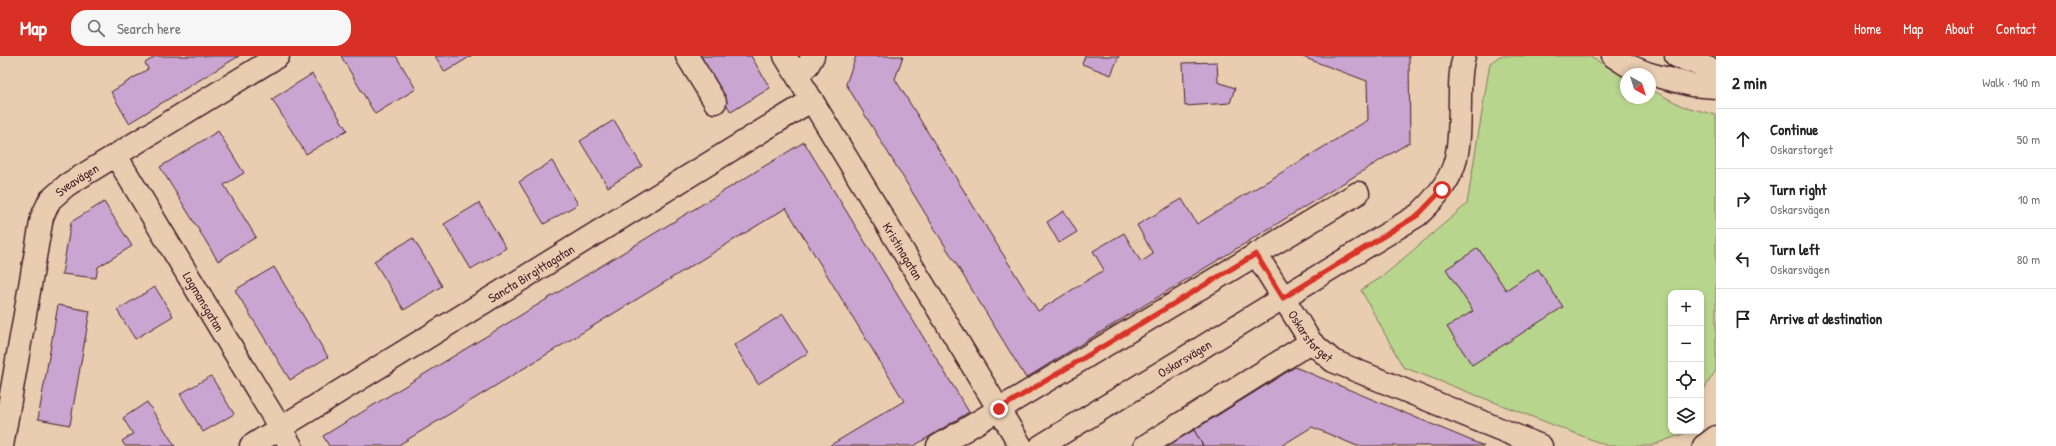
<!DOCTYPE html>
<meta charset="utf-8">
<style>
:root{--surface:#fff;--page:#f6f6f6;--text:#222;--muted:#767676;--line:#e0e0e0;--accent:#d93025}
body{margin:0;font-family:"Patrick Hand",sans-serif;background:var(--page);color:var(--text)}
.controls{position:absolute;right:12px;bottom:12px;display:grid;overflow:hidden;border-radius:8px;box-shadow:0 2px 6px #0003}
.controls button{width:36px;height:36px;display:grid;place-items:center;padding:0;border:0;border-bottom:1px solid var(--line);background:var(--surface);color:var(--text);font:20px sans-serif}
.compass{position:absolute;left:1620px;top:12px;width:36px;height:36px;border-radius:50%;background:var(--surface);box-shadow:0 2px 6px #0003;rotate:141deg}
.stop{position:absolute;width:12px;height:12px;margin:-9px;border:3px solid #d93025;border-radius:50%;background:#fff}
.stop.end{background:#d93025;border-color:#fff;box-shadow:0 1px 4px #0008}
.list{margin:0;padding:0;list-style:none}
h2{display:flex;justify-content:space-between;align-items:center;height:52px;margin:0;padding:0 16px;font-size:17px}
h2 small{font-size:13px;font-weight:400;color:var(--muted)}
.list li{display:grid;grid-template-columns:26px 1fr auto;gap:12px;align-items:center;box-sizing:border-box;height:60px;padding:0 16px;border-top:1px solid var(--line)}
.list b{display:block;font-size:15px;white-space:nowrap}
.list p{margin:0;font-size:13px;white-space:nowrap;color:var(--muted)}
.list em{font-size:13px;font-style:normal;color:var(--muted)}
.icon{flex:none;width:22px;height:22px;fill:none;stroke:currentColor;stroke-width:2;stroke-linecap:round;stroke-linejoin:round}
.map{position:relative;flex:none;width:1716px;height:390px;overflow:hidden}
header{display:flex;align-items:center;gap:24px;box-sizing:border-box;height:56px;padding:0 20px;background:var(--accent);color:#fff}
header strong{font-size:19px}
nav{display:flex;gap:22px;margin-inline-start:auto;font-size:14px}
.search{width:280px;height:36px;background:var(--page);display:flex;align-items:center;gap:10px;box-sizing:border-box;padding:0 14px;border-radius:16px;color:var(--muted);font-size:15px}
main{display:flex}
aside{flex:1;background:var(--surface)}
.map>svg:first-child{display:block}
.green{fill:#b8d58e;stroke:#817a5c}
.building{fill:#c8a6d1;stroke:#4a1f2b}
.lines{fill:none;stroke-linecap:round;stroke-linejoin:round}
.minor-casing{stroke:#4a1f2b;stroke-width:25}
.minor{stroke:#e9cdb0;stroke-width:22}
.route{stroke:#d93025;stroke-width:5}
.labels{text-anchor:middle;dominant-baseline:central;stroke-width:3;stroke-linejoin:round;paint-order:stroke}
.street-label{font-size:13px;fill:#4a1f2b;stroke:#e9cdb0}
</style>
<header>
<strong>Map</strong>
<div class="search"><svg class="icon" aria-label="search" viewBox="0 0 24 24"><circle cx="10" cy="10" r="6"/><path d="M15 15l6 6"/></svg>Search here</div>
<nav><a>Home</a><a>Map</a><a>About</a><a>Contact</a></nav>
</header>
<main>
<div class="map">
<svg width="1716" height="390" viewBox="0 0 1716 390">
<rect width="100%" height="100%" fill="#e9cdb0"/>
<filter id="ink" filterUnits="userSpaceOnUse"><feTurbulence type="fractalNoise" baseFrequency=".025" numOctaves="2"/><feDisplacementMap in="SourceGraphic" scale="8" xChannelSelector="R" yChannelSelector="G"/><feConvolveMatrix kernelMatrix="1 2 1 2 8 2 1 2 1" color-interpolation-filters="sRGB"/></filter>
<g filter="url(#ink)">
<path class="green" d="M1500 0H1588L1626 20V42H1650V33L1682 50 1716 59V314L1701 338V237H1671V375H1691L1650 390H1608L1403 311 1361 234 1382 221 1467 148 1490 7Z"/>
<g class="building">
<path d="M156 0H239L129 67 111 36 148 13 145 7Z"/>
<path d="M341 0H396L416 33 375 58Z"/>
<path d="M435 0H471L445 16Z"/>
<path d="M697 0H751L770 32 731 56Z"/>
<path d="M856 0H903L895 23 1038 255 1104 214 1093 195 1124 177 1141 206 1153 198 1137 169 1182 143 1197 168 1368 64 1367 25 1300 0H1409L1410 86 1026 322 846 28Z"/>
<path d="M1085 0H1119L1111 19 1082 8Z"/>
<path d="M1217 6 1218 26 1235 32 1230 47 1185 50 1183 7Z"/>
<path d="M312 18 347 74 306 98 272 43Z"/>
<path d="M614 64 642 110 608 131 580 85Z"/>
<path d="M218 75 244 117 224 129 256 181 218 205 160 111Z"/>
<path d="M804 86 969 356 914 390H829L904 345 786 152 397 390H329L323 380Z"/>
<path d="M552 105 578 148 544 168 519 126Z"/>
<path d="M104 146 132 190 98 211 96 222 62 218 71 166Z"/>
<path d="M479 147 506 192 471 213 444 168Z"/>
<path d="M1064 155 1077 176 1059 187 1047 166Z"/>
<path d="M413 182 442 230 404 254 374 205Z"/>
<path d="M1478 192 1506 234 1538 213 1563 251 1472 309 1447 271 1473 255 1446 213Z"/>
<path d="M274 211 328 301 290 324 235 234Z"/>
<path d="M155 231 173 260 135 283 117 254Z"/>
<path d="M58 249 90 255 70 369 38 363Z"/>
<path d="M783 258 808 297 758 328 734 289Z"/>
<path d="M1295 311 1484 390H1357L1312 371 1281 390H1203L1194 374Z"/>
<path d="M211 320 234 358 203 376 180 338Z"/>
<path d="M147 346 175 390H125L122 385 133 378 123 362Z"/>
<path d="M1194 374 1203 390H1167Z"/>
</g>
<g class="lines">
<defs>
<g id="minor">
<path d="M687 0 715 46"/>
<path id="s1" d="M785 0 1021 390"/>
<path d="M1613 0 1627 9 1649 18"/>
<path d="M1676 0 1716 15"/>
<path d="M1650 18 1691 29 1716 31"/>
<path d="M797 19 808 9 813 0"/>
<path id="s2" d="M116 100 291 390"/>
<path id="s3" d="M1256 198 1311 286 1333 305 1541 390"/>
<path id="s4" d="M2 390 42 161 50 144 67 129 278 0"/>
<path id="s5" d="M251 390 812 44"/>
<path d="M938 390 1358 137"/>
<path id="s6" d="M1041 390 1418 159C1461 119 1459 98 1460 43 1460 28 1460 14 1464 0"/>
<path d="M1145 390 1311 286"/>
<path d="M1704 390 1716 381"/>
</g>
</defs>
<use href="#minor" class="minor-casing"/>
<use href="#minor" class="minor"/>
</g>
</g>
<g class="lines" filter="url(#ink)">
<path class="route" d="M999 353 1256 198 1283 242 1418 159 1442 134"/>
</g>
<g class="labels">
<g class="street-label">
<text stroke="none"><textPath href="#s4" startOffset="285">Sveavägen</textPath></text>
<text stroke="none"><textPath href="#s1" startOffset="228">Kristinagatan</textPath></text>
<text stroke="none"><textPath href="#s5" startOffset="329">Sancta Birgittagatan</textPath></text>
<text stroke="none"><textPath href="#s2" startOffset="170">Lagmansgatan</textPath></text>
<text stroke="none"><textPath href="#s3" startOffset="99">Oskarstorget</textPath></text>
<text stroke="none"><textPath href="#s6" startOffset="168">Oskarsvägen</textPath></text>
</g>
</g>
</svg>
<div class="controls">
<button>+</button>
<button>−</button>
<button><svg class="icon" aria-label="locate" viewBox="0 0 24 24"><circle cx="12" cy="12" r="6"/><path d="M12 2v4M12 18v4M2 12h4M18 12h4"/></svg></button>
<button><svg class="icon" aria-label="layers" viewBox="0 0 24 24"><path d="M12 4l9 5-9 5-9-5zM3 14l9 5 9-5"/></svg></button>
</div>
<svg class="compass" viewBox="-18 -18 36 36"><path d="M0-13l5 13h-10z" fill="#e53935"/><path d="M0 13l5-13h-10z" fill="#767676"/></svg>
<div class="stop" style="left:1442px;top:134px"></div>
<div class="stop end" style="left:999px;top:353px"></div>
</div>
<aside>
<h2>2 min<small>Walk · 140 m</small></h2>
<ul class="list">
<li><svg class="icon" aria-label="ahead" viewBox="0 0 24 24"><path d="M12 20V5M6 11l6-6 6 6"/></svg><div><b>Continue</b><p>Oskarstorget</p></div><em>50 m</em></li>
<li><svg class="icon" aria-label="right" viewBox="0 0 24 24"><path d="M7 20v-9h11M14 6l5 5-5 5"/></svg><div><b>Turn right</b><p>Oskarsvägen</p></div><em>10 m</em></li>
<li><svg class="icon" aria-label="left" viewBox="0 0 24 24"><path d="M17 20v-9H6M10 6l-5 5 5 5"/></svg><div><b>Turn left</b><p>Oskarsvägen</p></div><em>80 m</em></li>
<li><svg class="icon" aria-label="arrive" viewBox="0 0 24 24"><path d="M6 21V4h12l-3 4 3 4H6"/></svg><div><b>Arrive at destination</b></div></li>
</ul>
</aside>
</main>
